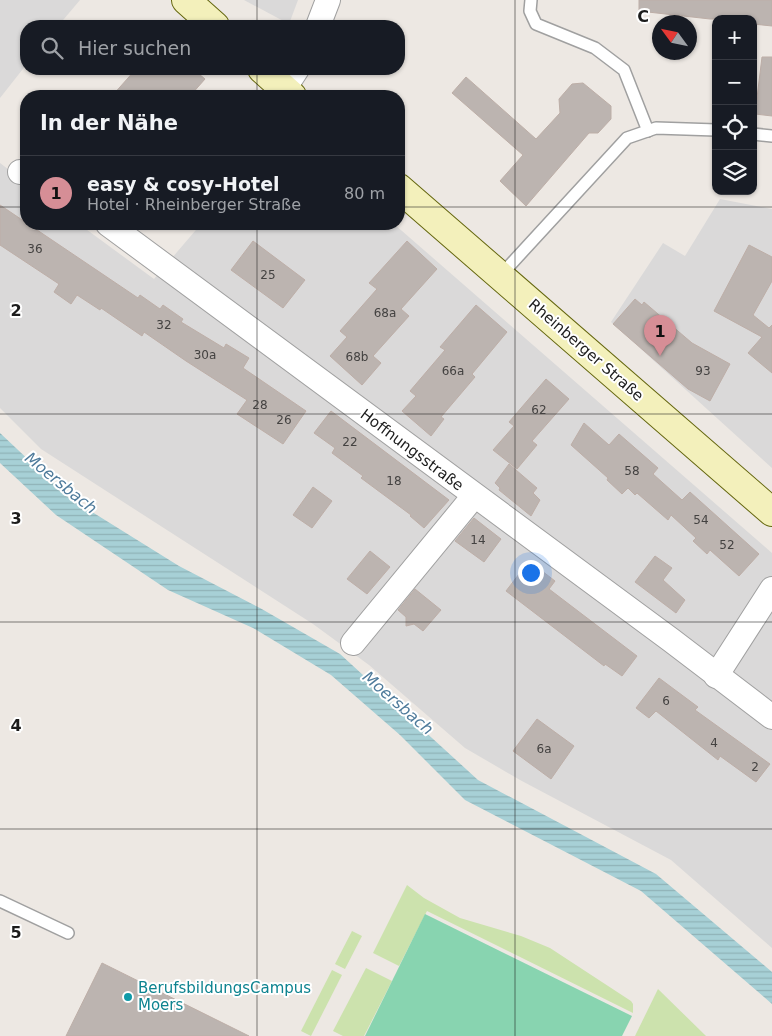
<!DOCTYPE html>
<html lang="de">
<meta charset="utf-8">
<style>
:root{--surface:#171b24;--page:#20242c;--text:#f1f3f6;--muted:#9ea1a6;--line:#363941;--accent:#d68e96}
body{margin:0;font-family:"DejaVu Sans",sans-serif;background:var(--page);color:var(--text)}
.controls{position:absolute;right:15px;top:15px;display:grid;overflow:hidden;border-radius:10px;box-shadow:0 1px 4px #0004}
.controls button{width:45px;height:45px;display:grid;place-items:center;padding:0;border:0;border-bottom:1px solid var(--line);background:var(--surface);color:var(--text);font:25px sans-serif}
.compass{position:absolute;left:652px;top:15px;width:45px;height:45px;border-radius:50%;background:var(--surface);box-shadow:0 1px 4px #0004;rotate:303deg}
.you{position:absolute;left:530px;top:572px;width:18px;height:18px;margin:-12px;border:4px solid #fff;border-radius:50%;background:#1a73e8;box-shadow:0 0 0 8px #1a73e833}
.badge{display:grid;place-items:center;width:32px;height:32px;border-radius:50%;background:var(--accent);color:#111;font-size:16px;font-weight:700}
.pin{position:absolute;translate:-50% -41px;filter:drop-shadow(0 1px 2px #0008)}
.pin::after{content:'';position:absolute;top:26px;width:18px;height:15px;background:inherit;clip-path:polygon(0 0,100% 0,50% 100%)}
.list{margin:0;padding:0;list-style:none}
h2{display:flex;justify-content:space-between;align-items:center;height:65px;margin:0;padding:0 20px;font-size:21px}
h2 small{font-size:16px;font-weight:400;color:var(--muted)}
.list li{display:grid;grid-template-columns:32px 1fr auto;gap:15px;align-items:center;box-sizing:border-box;height:75px;padding:0 20px;border-top:1px solid var(--line)}
.list b{display:block;font-size:19px;white-space:nowrap}
.list p{margin:0;font-size:16px;white-space:nowrap;color:var(--muted)}
.list em{font-size:16px;font-style:normal;color:var(--muted)}
.icon{flex:none;width:28px;height:28px;fill:none;stroke:currentColor;stroke-width:2;stroke-linecap:round;stroke-linejoin:round}
.map{position:relative;flex:none;width:772px;height:1036px;overflow:hidden}
.search{position:absolute;background:var(--surface);box-shadow:0 1px 4px #0004;left:20px;top:20px;width:385px;height:55px;display:flex;align-items:center;gap:12px;box-sizing:border-box;padding:0 18px;border-radius:20px;color:var(--muted);font-size:19px}
.panel{position:absolute;background:var(--surface);box-shadow:0 1px 4px #0004;left:20px;top:90px;width:385px;height:140px;border-radius:20px}
.map>svg:first-child{display:block}
.residential{fill:#dad9d9}
.grass{fill:#cce2ad}
.pitch{fill:#88d4b0}
.water{fill:url(#water-rules)}
.building{fill:#bcb4b0;stroke:#bdaea7}
.lines{fill:none;stroke-linecap:round;stroke-linejoin:round}
.lane-casing{stroke:#a0a0a0;stroke-width:14}
.street-casing{stroke:#a0a0a0;stroke-width:26}
.secondary-casing{stroke:#65670f;stroke-width:30}
.lane{stroke:#fff;stroke-width:11}
.street{stroke:#fff;stroke-width:24}
.secondary{stroke:#f3f0bb;stroke-width:28}
.grid{fill:none;stroke:#1c1c1c;stroke-width:1;stroke-opacity:0.55}
.culture-dot{fill:#0f9aa8;stroke:#fff;stroke-width:2}
.labels{text-anchor:middle;dominant-baseline:central;stroke-width:4;stroke-linejoin:round;paint-order:stroke}
.number-label{font-size:12px;fill:#444241}
.street-label{font-size:15px;fill:#1c1c1c;stroke:#fff}
.culture-label{font-size:15px;fill:#0d838f;stroke:#fff;text-anchor:start}
.water-label{font-size:16px;font-style:italic;fill:#4f7b9b;stroke:#fff}
.grid-label{font-size:16px;text-anchor:middle;font-weight:bold;fill:#1c1c1c;stroke:#fff;stroke-width:4;stroke-linejoin:round;paint-order:stroke}
</style>
<div class="map">
<svg width="772" height="1036" viewBox="0 0 772 1036">
<defs>
<pattern id="water-rules" width="6" height="5" patternUnits="userSpaceOnUse" patternTransform="scale(1.25)"><rect width="6" height="5" fill="#a7d0d6"/><path d="M0 2.5h6" fill="none" stroke="#8fb2b7"/></pattern>
</defs>
<rect width="100%" height="100%" fill="#ede8e3"/>
<g class="residential">
<path d="M0 0H80L58 26H26V65L0 98Z"/>
<path d="M244 0H298L289 24Z"/>
<path d="M0 163 26 183V224H79L154 279 201 224H394L772 553V948L671 860 520 780 465 748 369 665 313 624 41 449 0 408Z"/>
<path d="M720 199 772 209V468L611 322 663 243 685 256Z"/>
</g>
<g class="grass">
<path d="M407 885 424 898 460 918 521 936 550 948 631 1001 633 1004V1013L427 911 399 966 373 953Z"/>
<path d="M352 931 362 936 345 969 335 964Z"/>
<path d="M366 968 392 981 364 1036H343L333 1031Z"/>
<path d="M332 970 342 975 311 1036 301 1031Z"/>
<path d="M658 989 706 1036H635Z"/>
</g>
<path class="pitch" d="M425 914 632 1016 622 1036H365Z"/>
<path class="water" d="M0 433 68 497 179 566 260 608 340 654 478 780 656 874 772 972V1004L641 891 465 800 400 735 331 675 253 628 168 590 56 515 0 463Z"/>
<g class="building">
<path d="M639 0H772V26L753 24V19H710L639 11Z"/>
<path d="M762 57H772V116L755 114Z"/>
<path d="M136 69H193L205 79 190 96H112Z"/>
<path d="M466 77 536 139 560 113 559 99 572 84 583 83 611 106V119L598 133H589L526 206 500 181 523 155 452 93Z"/>
<path d="M0 205 138 298 140 295 160 309 163 305 183 319 181 322 224 348 226 344 249 358 243 368 306 411 283 444 237 414 247 400 186 361 144 332 142 336 101 308 100 310 77 295 71 304 54 292 59 284 0 245Z"/>
<path d="M253 241 305 280 283 308 231 270Z"/>
<path d="M407 241 437 269 401 309 409 316 373 356 381 363 362 385 330 356 347 337 340 331 377 289 369 283Z"/>
<path d="M749 245 772 257V281L753 315 769 328 772 325V373L748 353 762 337 714 311Z"/>
<path d="M635 299 642 305 644 302 692 343 730 364 710 401 688 389 613 324Z"/>
<path d="M476 305 507 332 472 374 475 377 441 417 444 419 431 436 402 411 416 396 410 391 445 350 440 347Z"/>
<path d="M546 379 569 399 532 441 537 445 517 469 493 450 514 426 509 422Z"/>
<path d="M331 411 449 500 424 528 410 516 411 515 361 478 363 476 332 453 335 448 314 433Z"/>
<path d="M584 423 609 445 619 434 658 468 653 474 682 500 690 492 759 554 739 576 710 550 707 554 693 541 696 538 671 515 668 520 637 493 635 495 628 488 622 494 607 480 608 478 571 445Z"/>
<path d="M509 464 537 488 533 493 540 500 531 516 499 490 500 488 495 483Z"/>
<path d="M313 487 332 501 312 528 293 515Z"/>
<path d="M474 518 501 539 484 562 455 541Z"/>
<path d="M370 551 390 567 367 594 347 579Z"/>
<path d="M655 556 672 568 663 580 685 600 676 613 635 582Z"/>
<path d="M529 561 555 581 549 589 637 656 622 676 605 664 604 666 506 591Z"/>
<path d="M415 589 441 610 423 631 414 624 406 626V617L398 610Z"/>
<path d="M659 678 698 707 695 710 770 764 756 782 720 756 718 760 656 711 649 718 636 708Z"/>
<path d="M537 719 574 746 551 779 513 751Z"/>
<path d="M102 963 249 1036H66Z"/>
</g>
<g class="lines">
<defs>
<g id="lane">
<path d="M531 0 530 11 536 24 595 48 624 70 648 131"/>
<path d="M753 134 772 136"/>
<path d="M500 276 627 138 656 128 716 130"/>
<path d="M0 901 68 933"/>
</g>
<g id="street">
<path d="M318 26 328 0"/>
<path d="M284 89 297 69"/>
<path d="M20 172 26 173"/>
<path d="M108 224 671 640 772 717"/>
<path d="M353 643 474 496"/>
<path d="M716 676 772 589"/>
</g>
<g id="secondary">
<path d="M186 0 215 26"/>
<path d="M262 69 292 96"/>
<path d="M399 188 772 512"/>
</g>
</defs>
<use href="#lane" class="lane-casing"/>
<use href="#street" class="street-casing"/>
<use href="#secondary" class="secondary-casing"/>
<use href="#lane" class="lane"/>
<use href="#street" class="street"/>
<use href="#secondary" class="secondary"/>
</g>
<path class="grid" d="M257 0V26M515 0V1036M257 69V96M0 207H26M399 207H772M257 224V1036M0 414H772M0 622H772M0 829H772"/>
<circle class="culture-dot" cx="128" cy="997" r="5"/>
<g class="labels">
<g class="number-label">
<text x="35" y="249">36</text>
<text x="268" y="275">25</text>
<text x="385" y="313">68a</text>
<text x="164" y="325">32</text>
<text x="205" y="355">30a</text>
<text x="357" y="357">68b</text>
<text x="453" y="371">66a</text>
<text x="703" y="371">93</text>
<text x="260" y="405">28</text>
<text x="539" y="410">62</text>
<text x="284" y="420">26</text>
<text x="350" y="442">22</text>
<text x="632" y="471">58</text>
<text x="394" y="481">18</text>
<text x="701" y="520">54</text>
<text x="478" y="540">14</text>
<text x="727" y="545">52</text>
<text x="666" y="701">6</text>
<text x="714" y="743">4</text>
<text x="544" y="749">6a</text>
<text x="755" y="767">2</text>
</g>
<g class="street-label">
<text transform="translate(586 350) rotate(41)">Rheinberger Straße</text>
<text transform="translate(412 450) rotate(37)">Hoffnungsstraße</text>
</g>
<g class="culture-label">
<text x="138" y="988">BerufsbildungsCampus<tspan x="138" dy="17">Moers</tspan></text>
</g>
<g class="water-label">
<text transform="translate(61 483) rotate(39)">Moersbach</text>
<text transform="translate(398 703) rotate(41)">Moersbach</text>
</g>
</g>
<g class="grid-label">
<text x="643" y="22">C</text>
<text x="16" y="316">2</text>
<text x="16" y="524">3</text>
<text x="16" y="731">4</text>
<text x="16" y="938">5</text>
</g>
</svg>
<div class="controls">
<button>+</button>
<button>−</button>
<button><svg class="icon" aria-label="locate" viewBox="0 0 24 24"><circle cx="12" cy="12" r="6"/><path d="M12 2v4M12 18v4M2 12h4M18 12h4"/></svg></button>
<button><svg class="icon" aria-label="layers" viewBox="0 0 24 24"><path d="M12 4l9 5-9 5-9-5zM3 14l9 5 9-5"/></svg></button>
</div>
<svg class="compass" viewBox="-18 -18 36 36"><path d="M0-13l5 13h-10z" fill="#e53935"/><path d="M0 13l5-13h-10z" fill="#9ea1a6"/></svg>
<div class="you"></div>
<div class="pin badge" style="left:660px;top:356px">1</div>
<div class="search"><svg class="icon" aria-label="search" viewBox="0 0 24 24"><circle cx="10" cy="10" r="6"/><path d="M15 15l6 6"/></svg>Hier suchen</div>
<section class="panel">
<h2>In der Nähe<small></small></h2>
<ul class="list">
<li><span class="badge">1</span><div><b>easy &amp; cosy-Hotel</b><p>Hotel · Rheinberger Straße</p></div><em>80 m</em></li>
</ul>
</section>
</div>
